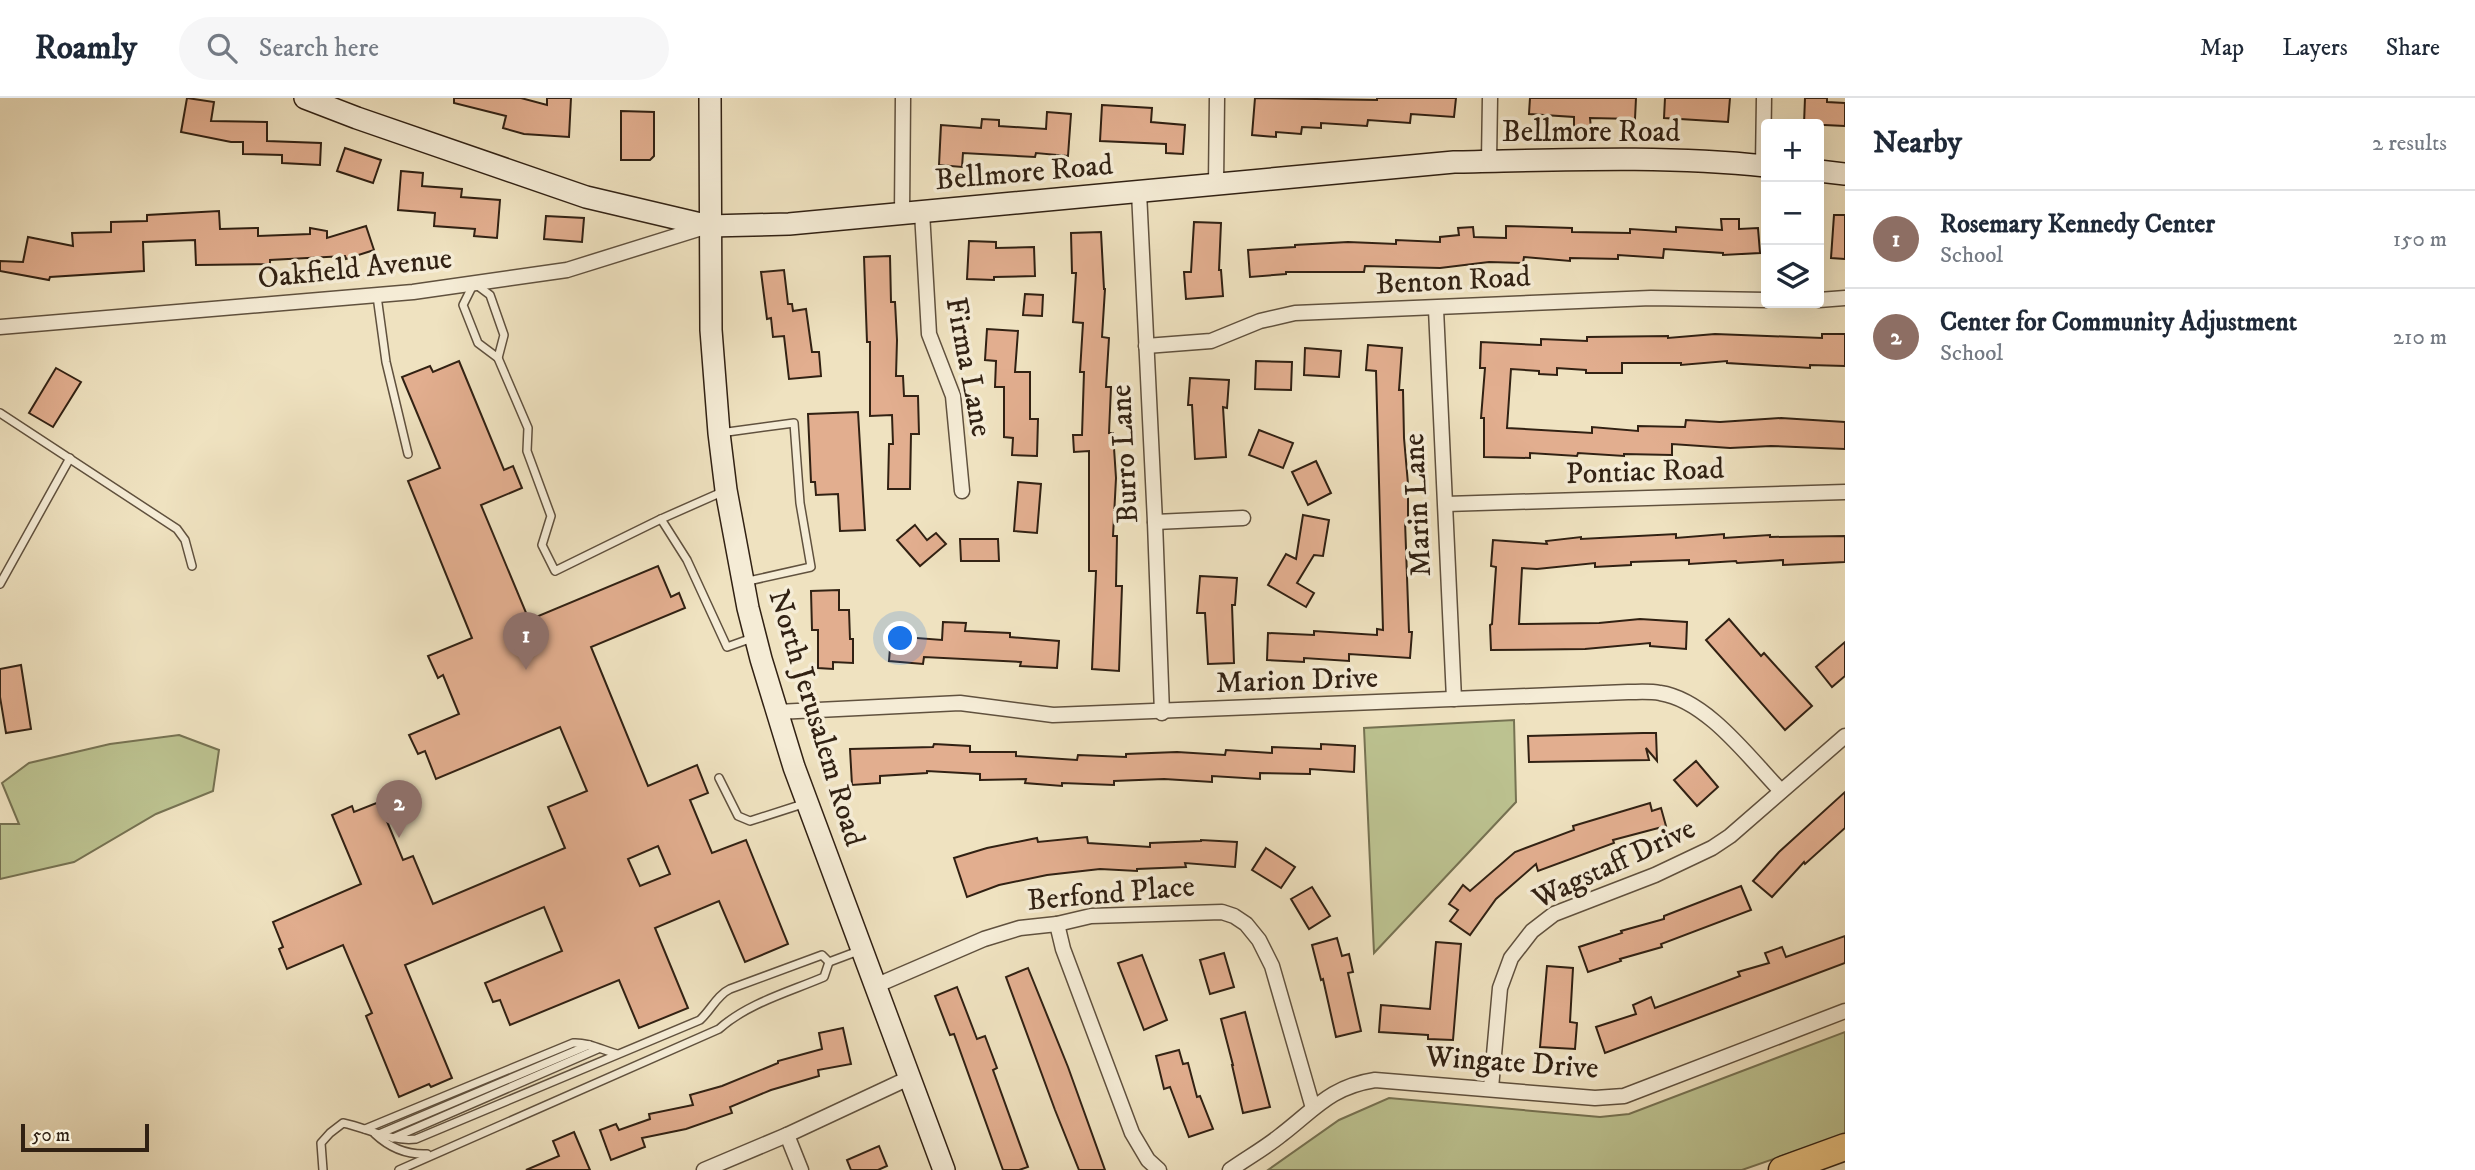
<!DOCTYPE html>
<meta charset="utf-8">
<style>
:root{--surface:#fff;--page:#f6f6f7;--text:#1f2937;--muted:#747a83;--line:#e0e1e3;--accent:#8f2418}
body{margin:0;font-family:"IM FELL DW Pica",serif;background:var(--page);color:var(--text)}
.controls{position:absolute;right:21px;top:21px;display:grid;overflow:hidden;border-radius:7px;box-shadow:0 7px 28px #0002}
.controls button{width:63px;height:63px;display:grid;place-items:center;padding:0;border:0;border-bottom:2px solid var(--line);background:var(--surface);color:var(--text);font:35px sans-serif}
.scale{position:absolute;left:21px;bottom:18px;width:128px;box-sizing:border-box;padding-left:7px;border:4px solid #312113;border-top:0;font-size:19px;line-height:24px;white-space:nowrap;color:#312113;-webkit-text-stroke:5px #f5ecd6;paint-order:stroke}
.you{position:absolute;left:901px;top:541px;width:24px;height:24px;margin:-18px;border:5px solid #fff;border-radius:50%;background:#1a73e8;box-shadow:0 0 0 10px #1a73e833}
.badge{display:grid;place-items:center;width:46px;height:46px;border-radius:50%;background:var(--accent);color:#fff;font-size:23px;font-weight:700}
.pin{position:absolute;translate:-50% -58px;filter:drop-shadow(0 2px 4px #0008)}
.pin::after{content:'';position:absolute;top:37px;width:24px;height:21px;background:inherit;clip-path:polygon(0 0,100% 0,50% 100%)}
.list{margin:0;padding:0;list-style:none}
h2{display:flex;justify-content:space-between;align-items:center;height:91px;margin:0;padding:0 28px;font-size:30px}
h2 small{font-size:23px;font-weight:400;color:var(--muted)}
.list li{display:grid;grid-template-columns:46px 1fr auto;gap:21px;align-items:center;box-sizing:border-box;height:98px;padding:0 28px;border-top:2px solid var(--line)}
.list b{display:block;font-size:26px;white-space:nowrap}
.list p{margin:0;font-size:23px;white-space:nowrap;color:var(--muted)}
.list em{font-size:23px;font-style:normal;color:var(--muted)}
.icon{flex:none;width:38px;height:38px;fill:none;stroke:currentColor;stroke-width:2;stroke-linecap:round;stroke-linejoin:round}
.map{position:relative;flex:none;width:1845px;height:1072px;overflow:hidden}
header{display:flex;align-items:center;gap:42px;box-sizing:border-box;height:98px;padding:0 35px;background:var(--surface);border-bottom:2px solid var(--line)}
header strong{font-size:33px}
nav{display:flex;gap:38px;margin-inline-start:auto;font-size:24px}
.search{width:490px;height:63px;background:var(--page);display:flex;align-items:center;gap:18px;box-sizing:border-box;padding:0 24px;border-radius:38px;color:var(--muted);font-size:26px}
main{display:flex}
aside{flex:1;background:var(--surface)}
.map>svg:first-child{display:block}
.green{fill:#bcc290;stroke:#767252;stroke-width:2}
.building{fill:#e2ae8f;stroke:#312113;stroke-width:2;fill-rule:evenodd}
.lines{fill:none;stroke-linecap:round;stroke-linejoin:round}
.service-casing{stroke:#60513e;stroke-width:10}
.minor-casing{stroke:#60513e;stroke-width:17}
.secondary-casing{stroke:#312113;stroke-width:24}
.motorway-casing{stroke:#312113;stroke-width:29}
.service{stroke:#f5ecd6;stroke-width:7}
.minor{stroke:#f5ecd6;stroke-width:14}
.secondary{stroke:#f5ecd6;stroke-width:21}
.motorway{stroke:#e8c180;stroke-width:26}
.labels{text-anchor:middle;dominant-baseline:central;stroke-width:7;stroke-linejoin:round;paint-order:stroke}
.street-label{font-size:30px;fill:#312113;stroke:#f5ecd6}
</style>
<header>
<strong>Roamly</strong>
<div class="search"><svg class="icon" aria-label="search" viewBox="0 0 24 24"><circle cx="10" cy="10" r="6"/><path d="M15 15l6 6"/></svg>Search here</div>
<nav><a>Map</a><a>Layers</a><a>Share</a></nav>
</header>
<main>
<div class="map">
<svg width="1845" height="1072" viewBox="0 0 1845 1072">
<rect width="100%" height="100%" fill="#efe2c0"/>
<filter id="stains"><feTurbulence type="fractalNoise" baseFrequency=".00286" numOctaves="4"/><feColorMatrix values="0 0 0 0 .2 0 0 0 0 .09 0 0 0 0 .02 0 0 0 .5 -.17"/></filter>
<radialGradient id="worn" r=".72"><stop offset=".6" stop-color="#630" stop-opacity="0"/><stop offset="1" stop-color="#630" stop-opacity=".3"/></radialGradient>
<g class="green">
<path d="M1514 622 1516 704 1374 855 1364 630Z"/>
<path d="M179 637 219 652 213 693 156 716 74 764 0 781V726H19L2 685 29 665 110 646Z"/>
<path d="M1845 934V1036L1742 1072H1268L1339 1022 1389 1000 1600 1019 1629 1016Z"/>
</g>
<g class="building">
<path d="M187 0 214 4 211 23 267 24V43L321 45 320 67 282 65V57L243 56V44H231L181 34Z"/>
<path d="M454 0H521L547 7V0H571L569 39 524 36 503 30 506 18 454 5Z"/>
<path d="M1255 0 1377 2V0H1456L1454 19 1411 16 1410 25 1368 22 1367 28 1321 25V30L1302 29 1301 36 1276 34V39L1252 37Z"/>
<path d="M1530 0H1636L1635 21 1590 20 1591 30 1574 31V19L1529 16Z"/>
<path d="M1665 0H1730L1728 24 1664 20Z"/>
<path d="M1805 0H1827V4L1845 5V28L1804 26Z"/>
<path d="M1102 7 1152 10 1151 24 1185 27 1183 56 1166 55V46L1100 43Z"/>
<path d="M621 13 654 14V58L650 62H621Z"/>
<path d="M1047 14 1071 16 1068 58 1036 55 1035 59 963 55 962 69 939 67 941 27 981 30 982 21 999 22V28L1046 31Z"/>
<path d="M345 50 381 62 373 85 337 73Z"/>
<path d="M401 73 423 75 422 88 462 91 461 99 500 102 497 140 474 138 475 131 434 128 435 115 398 112Z"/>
<path d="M219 113 220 131 258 130V138L310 136V130L327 133V140L366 128 374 152 346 161 345 158 270 162V166L196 167 195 142 143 144 144 173 50 179 49 182 0 173V163L23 164 28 139 73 148 72 135 111 134V124L147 123V117Z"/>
<path d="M1834 117H1845V161L1831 160Z"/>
<path d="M546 118 584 120 582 144 544 141Z"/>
<path d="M1721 121H1739V131L1758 130 1760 155 1723 157V155L1664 151 1663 160 1618 157V161L1570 160V163L1524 159 1523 165 1489 164 1440 170 1365 168 1364 174H1286V176L1250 179 1248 152 1295 149V147L1348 144 1396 146V142L1440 144V139L1459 137 1458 130 1473 129 1474 139 1506 140V128L1572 130V134L1630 135V131L1676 134V129L1722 132Z"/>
<path d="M1194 124 1221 125 1219 172H1221L1223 198 1186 201 1184 174H1191Z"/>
<path d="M1101 134 1104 191H1105L1102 239 1109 240 1106 289H1111L1109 335H1113L1116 380 1113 438H1117L1116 488H1122L1119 573 1092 571 1096 473H1089V353L1074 354 1073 337H1082L1084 274H1080L1083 225 1073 224 1076 175H1072L1071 135Z"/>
<path d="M969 143 996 144V150L1034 149 1035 178 994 179V182L967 181Z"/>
<path d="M890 158 891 204H895L897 242 896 278H903L904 298H918L919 336H911L910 391H888L889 346H893L892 317 870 318V244H867L864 159Z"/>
<path d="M784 172 788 206H792L793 213 806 211 812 254H819L821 278 789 281 784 238 773 239 771 220 767 221 761 174Z"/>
<path d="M1025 196 1043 197 1042 218 1023 217Z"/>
<path d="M987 231 1018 233 1015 274H1030V321H1038L1037 358 1012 357 1013 340 1004 339V289H995L996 263 985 262Z"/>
<path d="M1715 236 1822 240V236H1845V268L1810 267V270L1727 265V263L1681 267V265H1622V275H1586V272L1557 270V277L1539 276V273L1511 271 1507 330 1592 335V329L1638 333V328L1685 329 1686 322 1720 324 1781 320 1845 324V351L1771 348 1730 350 1672 346V357L1624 356V358L1578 355 1577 358 1530 355V360L1484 359V320H1481L1485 270H1480L1481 244 1541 247V241L1587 243V239L1668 238V240Z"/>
<path d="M1368 247 1402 250 1399 292H1403L1404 340 1408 386V423H1405L1409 534H1412L1410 560 1349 556V563L1304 560V564L1267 562 1268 535 1314 537V533L1377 537V531L1383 532 1376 273 1366 272Z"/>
<path d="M1305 250 1341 253 1339 279 1304 277Z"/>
<path d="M459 263 504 372 513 368 522 390 481 407 529 522 658 468 671 499 679 495 685 510 591 549 648 688 697 667 708 695 690 702 712 755 746 742 788 846 745 864 719 803 655 830 688 910 639 930 619 882 510 927 500 902 493 904 485 885 562 853 544 809 405 867 452 980 431 989 429 986 399 999 366 918 372 915 343 847 287 871 279 851 283 849 273 824 361 786 332 717 352 708 354 714 379 704 403 762 413 758 433 806 565 750 548 709 587 693 560 629 436 681 425 653 418 656 409 637 459 616 443 577 438 580 428 558 472 540 408 383 440 370 402 279 430 268 433 274ZM658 748 670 776 640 788 628 761Z"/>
<path d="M1256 263 1292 264 1291 292 1255 291Z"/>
<path d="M56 270 81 284 53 329 29 315Z"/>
<path d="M1190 280 1229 282 1227 310 1223 309 1226 359 1195 361 1192 307H1188Z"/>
<path d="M858 314 865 432 840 433 838 396 816 397 815 384H811L808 316Z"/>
<path d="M1259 332 1293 345 1283 370 1249 357Z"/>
<path d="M1316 363 1331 395 1308 407 1292 374Z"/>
<path d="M1018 384 1041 386 1037 435 1014 433Z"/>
<path d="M1303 417 1329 422 1323 458 1314 457 1297 485 1314 495 1306 509 1268 487 1286 456 1296 461Z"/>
<path d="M915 427 927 442 936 435 946 446 920 468 897 442Z"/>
<path d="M1676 436V440L1724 436V440L1770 437V439L1845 438V464L1783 467V462L1737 465 1736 463 1689 466V462L1631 464V467L1595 469V465L1537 471 1522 470 1519 526 1599 525 1640 521 1687 524 1686 551 1650 548V545L1585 551 1491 552 1490 527 1492 526 1496 469 1491 468 1493 442 1547 446 1546 443 1581 439V441Z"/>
<path d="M960 441H998L999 463H961Z"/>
<path d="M1200 478 1237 480 1235 507H1232L1234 565 1208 566 1205 515H1197Z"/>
<path d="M839 492V512H849L850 541H853V565L833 564V571L818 570V532H812L811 493Z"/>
<path d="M1729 521 1761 558 1764 555 1812 608 1785 632 1706 542Z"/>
<path d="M943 524 966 525 965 533 1010 535V539L1059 543 1057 570 1020 568 1021 564 924 559 923 566 889 563 891 538 942 542Z"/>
<path d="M1845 544V578L1832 589 1816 569Z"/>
<path d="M21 567 31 631 6 635 0 599V571Z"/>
<path d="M1643 635H1656L1657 663 1646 650 1649 662 1529 664 1528 638Z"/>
<path d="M934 646 970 648V654H1016V658L1077 662 1078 657 1126 659V656L1177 654 1225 657 1226 652 1272 655V649L1321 651V646L1355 648 1354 674 1310 671V676L1260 675V681L1212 678V684L1164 681 1114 683V687L1062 685V688L1025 685 1026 681 980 682V676L927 673V675L880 678V685L852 687 850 651 933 649Z"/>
<path d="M1696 663 1718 689 1697 708 1674 682Z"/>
<path d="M1845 694V730L1805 766 1804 764 1772 799 1753 783 1779 754Z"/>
<path d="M1650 705 1652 713 1661 710 1666 728 1613 742 1614 745 1538 773 1536 766 1496 801 1470 837 1450 823 1458 812 1449 806 1463 787 1470 793 1515 754 1574 732 1573 728Z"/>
<path d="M1087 739 1088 745 1150 749V745L1201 743V742L1237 744 1235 769 1185 765 1186 769 1137 771V773L1100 771 1047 777 999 787 967 799 954 760 987 750 1037 740 1038 744Z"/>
<path d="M1266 750 1295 769 1281 790 1252 772Z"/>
<path d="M1741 788 1751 812 1661 846 1662 849 1620 861 1621 863 1588 874 1579 849 1622 835 1621 833 1664 821V818Z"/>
<path d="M1312 789 1330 818 1309 831 1291 801Z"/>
<path d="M1845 838V865L1605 955 1596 929 1636 916 1633 907 1651 899 1655 910 1740 878 1738 874 1769 865 1765 855 1782 849 1786 859Z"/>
<path d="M1337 840 1342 858 1349 856 1353 874 1348 875 1361 933 1336 939 1323 881 1321 882 1312 847Z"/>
<path d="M1436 844 1461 846 1453 942 1428 941V937L1379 934 1381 907 1430 911Z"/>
<path d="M1224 855 1234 889 1210 896 1200 862Z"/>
<path d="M1142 857 1167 922 1144 932 1118 865Z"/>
<path d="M1547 868 1573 870 1570 924 1577 925 1575 951 1540 949Z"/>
<path d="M1028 870 1068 969 1105 1072H1079L1055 1012 1006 879Z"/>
<path d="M957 889 977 941 985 938 997 970 993 972 1028 1069 1019 1072H1003L954 936 950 937 935 898Z"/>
<path d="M1245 914 1270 1009 1243 1015 1232 967H1233L1221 921Z"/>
<path d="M843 930 851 966 818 972 819 978 771 992 730 1009 732 1015 686 1031 642 1040 645 1049 611 1062 600 1032 616 1026 619 1032 650 1021 649 1016 693 1007 690 997 722 988 778 965V963L822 951 819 935Z"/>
<path d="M1179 952 1183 966 1188 965 1197 999 1200 998 1213 1031 1189 1039 1170 989 1164 991 1156 958Z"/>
<path d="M574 1034 590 1072H526L559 1058 553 1043Z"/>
<path d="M879 1048 887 1068 878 1072H851L847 1062Z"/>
</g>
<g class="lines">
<defs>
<g id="service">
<path d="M474 185 490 197 504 237 498 260 478 245 463 207Z"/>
<path d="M377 198 386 264 408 356"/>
<path d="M498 260 528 330 527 353 551 418 542 447 555 473 661 421 722 394"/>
<path d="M0 315 177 431 185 442 192 468"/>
<path d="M720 335 794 325 800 405 811 469 744 484"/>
<path d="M661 421 687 462 727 549 755 539"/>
<path d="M0 486 70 360"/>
<path d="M719 680 738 718 750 723 806 705"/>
<path d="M829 864 861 852"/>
<path d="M365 1031 573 945C588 944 602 952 617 956"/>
<path d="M375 1036C390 1050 407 1057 427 1056"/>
<path d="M379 1036 589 947"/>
<path d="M393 1040 598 951"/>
<path d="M323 1072 321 1045 330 1035 343 1025C368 1030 390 1044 416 1041L700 922C711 912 717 897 730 891L822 857 829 864"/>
<path d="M399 1072 719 931C748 905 789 894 824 879L829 864"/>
</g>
<g id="minor">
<path d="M1489 63 1490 0"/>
<path d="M1763 68 1764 0"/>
<path d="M1216 86 1217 0"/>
<path d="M1139 94 1155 424 1162 615"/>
<path d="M922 114 929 236 953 298 962 393"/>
<path d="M902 116 903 0"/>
<path d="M1819 202 1845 200"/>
<path d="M1436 211 1454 601"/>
<path d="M0 229 413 194 567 172 708 128"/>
<path d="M1146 248 1211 243 1260 223 1295 215 1651 200 1766 202"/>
<path d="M1446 406 1845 394"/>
<path d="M1155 424 1243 420"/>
<path d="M777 614 960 605 1053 617 1628 594C1638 594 1650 593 1660 595 1707 602 1750 661 1781 693"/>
<path d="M1057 826 1063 851 1132 1035 1148 1062 1159 1072"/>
<path d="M875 888 984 841 1020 830 1057 826 1091 818 1222 814 1234 818 1246 826 1259 842 1272 868 1313 1010"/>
<path d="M1491 990 1500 890 1511 860 1532 833 1554 816 1655 777 1712 750 1730 738 1845 638"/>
<path d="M787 1037 801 1072"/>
<path d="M704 1072 787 1037 909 980"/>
<path d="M1230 1072C1247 1060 1265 1050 1281 1037 1315 1011 1330 989 1375 982L1595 1000 1624 998 1845 913"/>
</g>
<g id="secondary">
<path d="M305 0 357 20 586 99 709 128 789 126 1454 64C1558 62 1663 57 1766 68"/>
<path d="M710 0 711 232 719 335 726 392 748 510 761 561 794 669 944 1072"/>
<path d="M1819 73 1845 76"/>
</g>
<path id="motorway" d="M1782 1072 1845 1049"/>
</defs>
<use href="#service" class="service-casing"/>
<use href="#minor" class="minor-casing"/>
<use href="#secondary" class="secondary-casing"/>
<use href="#motorway" class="motorway-casing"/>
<use href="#service" class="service"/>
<use href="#minor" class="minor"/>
<use href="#secondary" class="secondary"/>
<use href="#motorway" class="motorway"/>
</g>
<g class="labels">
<g class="street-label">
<text x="1591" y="34">Bellmore Road</text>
<text transform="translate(1024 75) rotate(-5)">Bellmore Road</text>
<text transform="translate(355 171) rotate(-6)">Oakfield Avenue</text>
<text transform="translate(1453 183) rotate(-3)">Benton Road</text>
<text transform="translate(968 269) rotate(79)">Firma Lane</text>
<text transform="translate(1125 356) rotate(-93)">Burro Lane</text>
<text transform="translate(1645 374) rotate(-2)">Pontiac Road</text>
<text transform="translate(1418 407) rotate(-93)">Marin Lane</text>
<text transform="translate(1297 583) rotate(-2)">Marion Drive</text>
<text transform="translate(816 620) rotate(73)">North Jerusalem Road</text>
<text transform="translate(1614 766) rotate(-25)">Wagstaff Drive</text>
<text transform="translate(1111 796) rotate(-5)">Berfond Place</text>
<text transform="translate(1512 965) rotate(4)">Wingate Drive</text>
</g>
</g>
<rect width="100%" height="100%" filter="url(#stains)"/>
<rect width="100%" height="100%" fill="url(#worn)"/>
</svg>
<div class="controls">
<button>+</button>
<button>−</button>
<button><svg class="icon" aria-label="layers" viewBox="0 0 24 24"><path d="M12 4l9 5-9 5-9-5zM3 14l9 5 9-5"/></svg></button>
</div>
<div class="scale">50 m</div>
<div class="you"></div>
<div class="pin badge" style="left:526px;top:572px;background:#8d6e63">1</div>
<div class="pin badge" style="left:399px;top:740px;background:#8d6e63">2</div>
</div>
<aside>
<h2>Nearby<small>2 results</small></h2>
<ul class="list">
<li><span class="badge" style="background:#8d6e63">1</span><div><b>Rosemary Kennedy Center</b><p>School</p></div><em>150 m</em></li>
<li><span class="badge" style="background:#8d6e63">2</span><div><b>Center for Community Adjustment</b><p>School</p></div><em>210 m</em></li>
</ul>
</aside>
</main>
